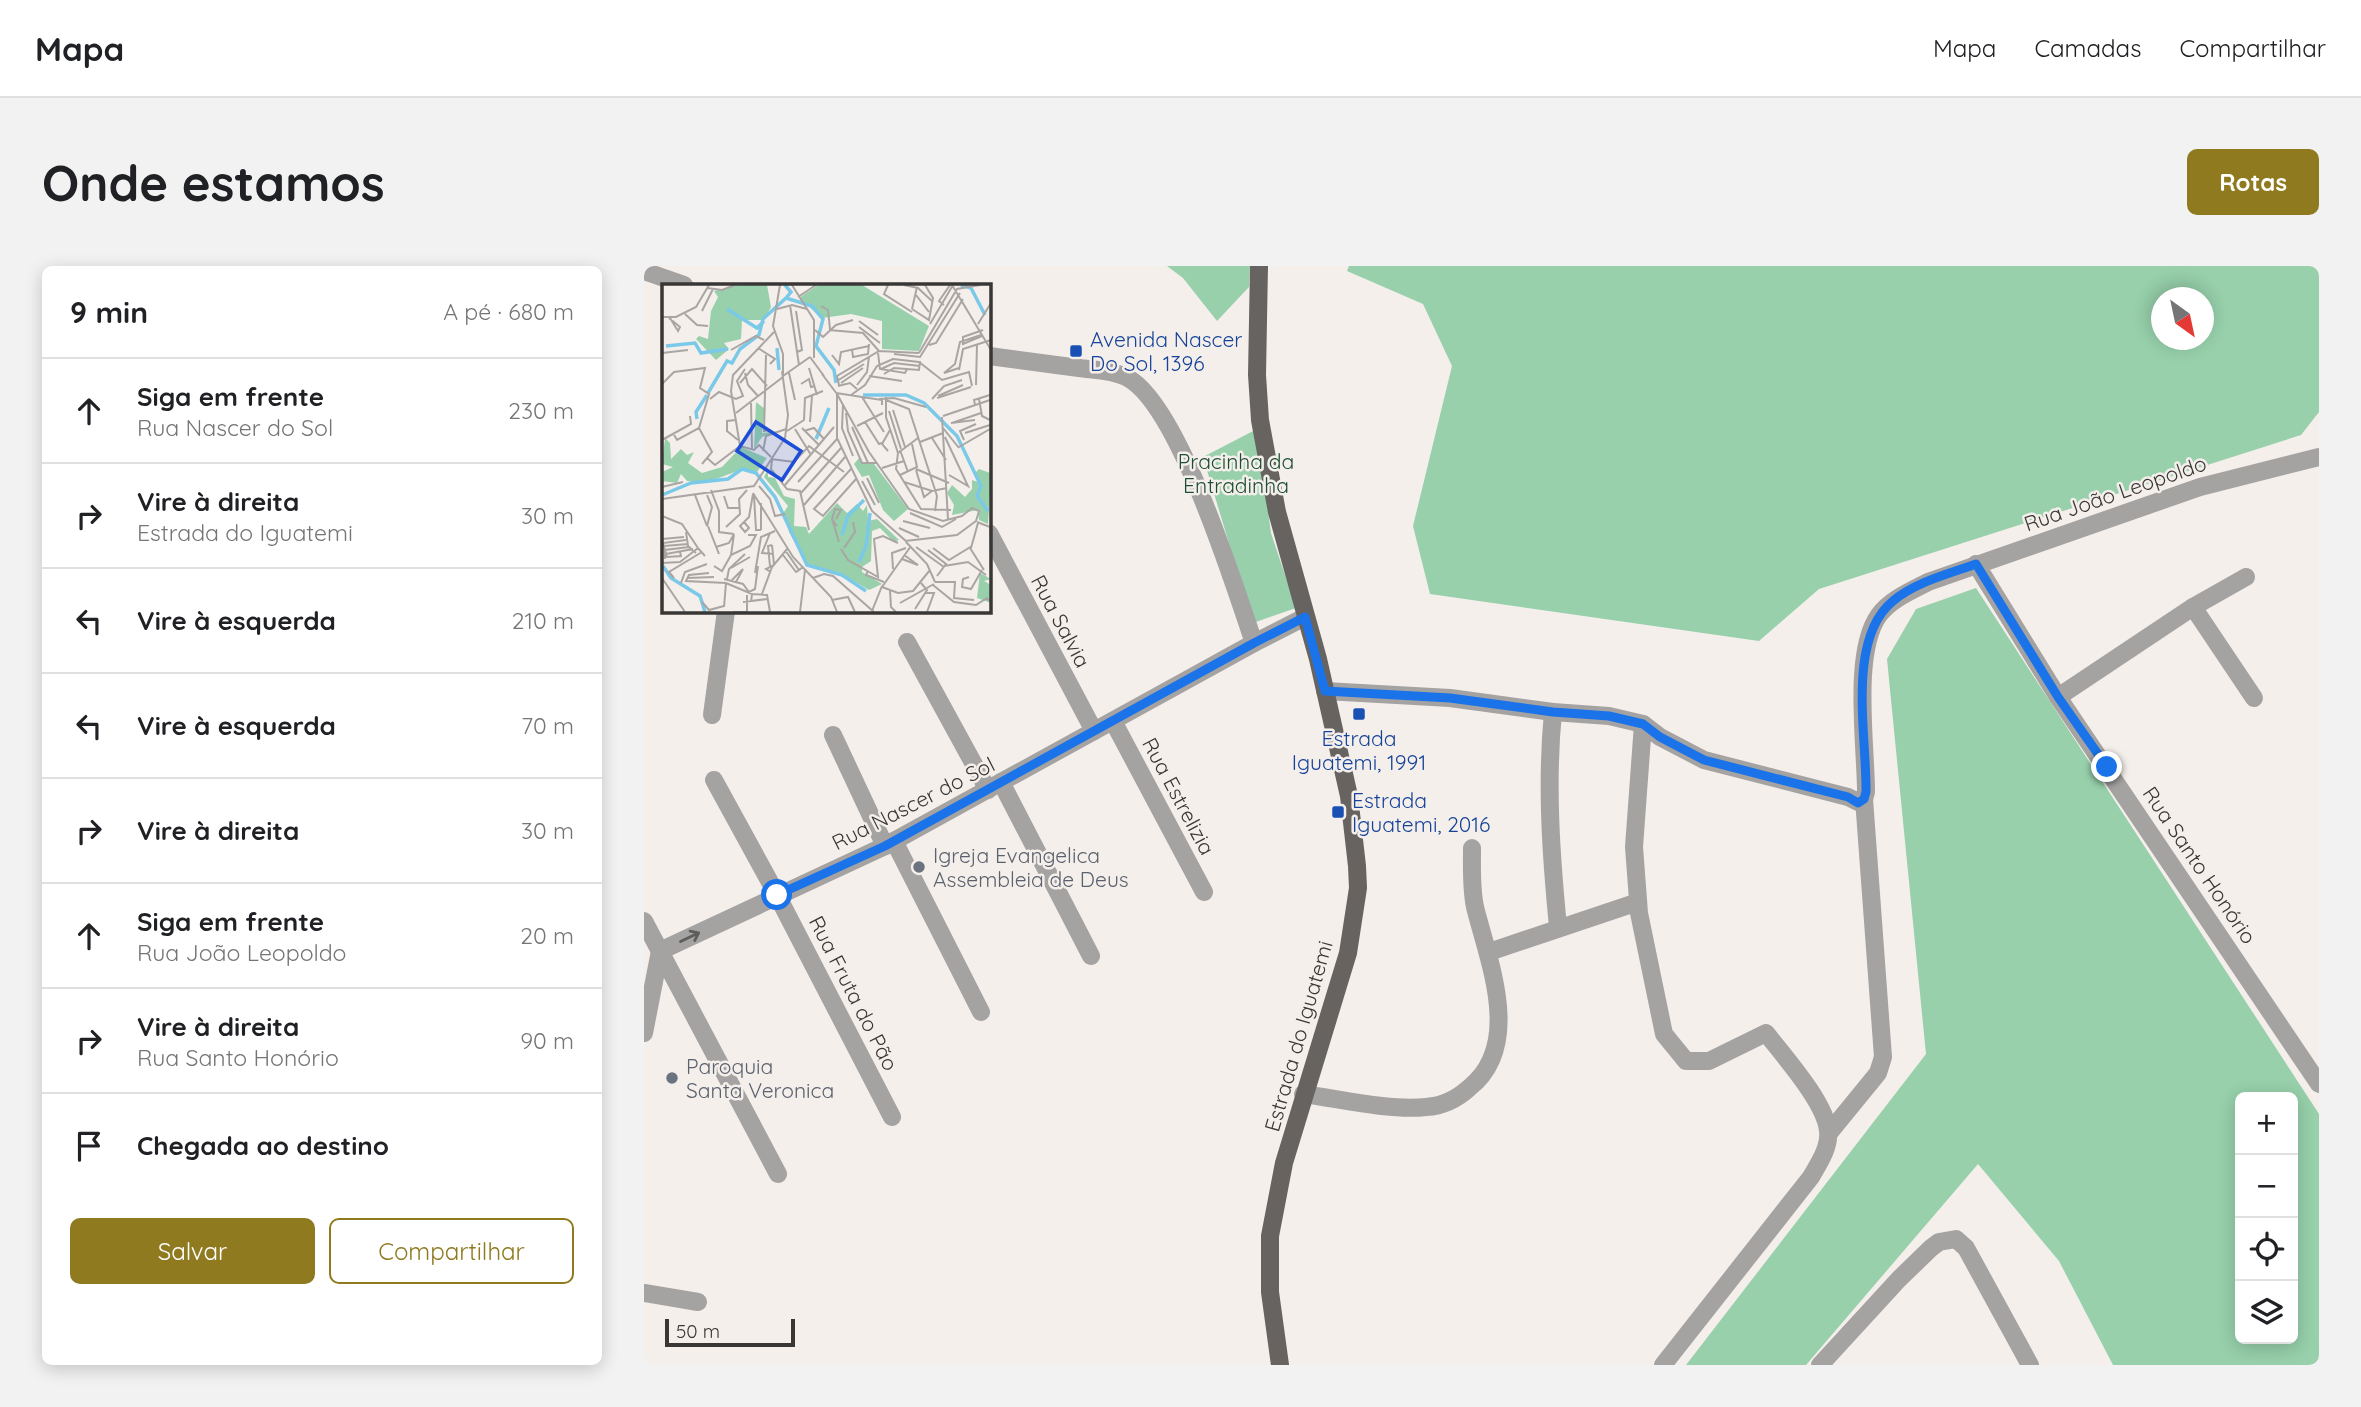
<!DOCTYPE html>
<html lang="pt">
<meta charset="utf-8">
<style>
:root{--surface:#fff;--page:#f2f2f2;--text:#202124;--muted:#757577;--line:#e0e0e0;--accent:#8f7a20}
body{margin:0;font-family:Quicksand,sans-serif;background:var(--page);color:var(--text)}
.controls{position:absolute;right:21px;bottom:21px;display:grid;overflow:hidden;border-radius:10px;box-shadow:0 4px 18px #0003}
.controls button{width:63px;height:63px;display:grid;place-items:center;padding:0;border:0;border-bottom:2px solid var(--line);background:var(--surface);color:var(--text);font:35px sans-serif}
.compass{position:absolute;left:1507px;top:21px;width:63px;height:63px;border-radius:50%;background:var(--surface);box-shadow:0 4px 18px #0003;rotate:147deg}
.scale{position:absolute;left:21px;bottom:18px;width:130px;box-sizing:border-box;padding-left:7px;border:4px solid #393736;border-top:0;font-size:19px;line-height:24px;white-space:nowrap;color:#393736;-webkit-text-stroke:5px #f4efeb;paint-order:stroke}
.stop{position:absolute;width:21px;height:21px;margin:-16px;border:5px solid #1a73e8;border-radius:50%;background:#fff}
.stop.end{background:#1a73e8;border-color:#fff;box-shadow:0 2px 7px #0008}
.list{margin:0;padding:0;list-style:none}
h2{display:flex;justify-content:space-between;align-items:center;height:91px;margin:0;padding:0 28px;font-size:30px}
h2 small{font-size:23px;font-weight:400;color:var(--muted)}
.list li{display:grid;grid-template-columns:46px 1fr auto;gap:21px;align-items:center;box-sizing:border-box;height:105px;padding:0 28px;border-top:2px solid var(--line)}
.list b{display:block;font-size:26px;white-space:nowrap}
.list p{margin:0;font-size:23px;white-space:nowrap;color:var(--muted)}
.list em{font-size:23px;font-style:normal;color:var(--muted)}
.actions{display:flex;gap:14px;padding:21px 28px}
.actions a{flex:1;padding:16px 0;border:2px solid var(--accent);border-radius:10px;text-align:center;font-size:24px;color:var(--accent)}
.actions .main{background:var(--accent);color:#fff}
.icon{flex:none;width:38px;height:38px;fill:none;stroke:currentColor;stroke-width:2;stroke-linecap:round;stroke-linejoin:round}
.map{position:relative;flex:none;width:1675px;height:1099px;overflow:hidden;border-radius:10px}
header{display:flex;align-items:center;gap:42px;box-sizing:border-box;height:98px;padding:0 35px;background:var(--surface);border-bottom:2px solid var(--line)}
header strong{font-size:33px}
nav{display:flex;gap:38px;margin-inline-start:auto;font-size:24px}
.intro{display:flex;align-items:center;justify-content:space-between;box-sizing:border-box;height:168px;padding:0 42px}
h1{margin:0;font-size:49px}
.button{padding:18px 32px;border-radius:10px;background:var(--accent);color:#fff;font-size:24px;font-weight:700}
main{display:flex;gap:42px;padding:0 42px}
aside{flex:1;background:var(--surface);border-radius:10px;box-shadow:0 4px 18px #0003}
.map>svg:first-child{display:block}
.green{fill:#97d0ab;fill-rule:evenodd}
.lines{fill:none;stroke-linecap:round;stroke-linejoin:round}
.minor{stroke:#a5a2a2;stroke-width:18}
.primary{stroke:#676361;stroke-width:18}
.oneway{stroke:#5f5c5c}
.route{stroke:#1a73e8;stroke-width:9}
.transit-dot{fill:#1a4fb4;stroke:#f4efeb;stroke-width:2.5}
.worship-dot{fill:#6b7280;stroke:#f4efeb;stroke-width:2.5}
.labels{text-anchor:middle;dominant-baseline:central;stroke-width:5;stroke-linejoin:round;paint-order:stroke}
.transit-label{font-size:21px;fill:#164399;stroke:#f4efeb;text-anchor:start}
.park-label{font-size:21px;fill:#1d4e32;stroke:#f4efeb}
.street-label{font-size:21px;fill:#393736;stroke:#f4efeb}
.worship-label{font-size:21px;fill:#5b616d;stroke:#f4efeb;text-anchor:start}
.inset-river{fill:none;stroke:#7bc9e9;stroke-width:3.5}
.inset-road{fill:none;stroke:#a9a5a3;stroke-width:2}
.view{fill:#1d4ed8;fill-opacity:0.15;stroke:#1d4ed8;stroke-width:3.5}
.inset-edge{fill:none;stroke:#393736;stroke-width:3.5}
</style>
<header>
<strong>Mapa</strong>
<nav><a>Mapa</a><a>Camadas</a><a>Compartilhar</a></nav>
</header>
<div class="intro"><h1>Onde estamos</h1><a class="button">Rotas</a></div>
<main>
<aside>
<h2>9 min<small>A pé · 680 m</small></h2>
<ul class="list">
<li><svg class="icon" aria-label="ahead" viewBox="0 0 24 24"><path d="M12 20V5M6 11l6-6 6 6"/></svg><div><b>Siga em frente</b><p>Rua Nascer do Sol</p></div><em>230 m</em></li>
<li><svg class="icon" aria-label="right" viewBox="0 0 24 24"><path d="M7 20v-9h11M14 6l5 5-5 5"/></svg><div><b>Vire à direita</b><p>Estrada do Iguatemi</p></div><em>30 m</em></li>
<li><svg class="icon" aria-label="left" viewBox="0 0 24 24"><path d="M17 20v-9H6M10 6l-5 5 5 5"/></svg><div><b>Vire à esquerda</b></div><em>210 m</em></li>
<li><svg class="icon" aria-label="left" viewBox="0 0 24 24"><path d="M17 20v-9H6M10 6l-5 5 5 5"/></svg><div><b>Vire à esquerda</b></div><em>70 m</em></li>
<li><svg class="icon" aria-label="right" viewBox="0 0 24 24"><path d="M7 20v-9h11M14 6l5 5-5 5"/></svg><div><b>Vire à direita</b></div><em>30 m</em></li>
<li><svg class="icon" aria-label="ahead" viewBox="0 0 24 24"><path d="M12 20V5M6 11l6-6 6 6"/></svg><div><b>Siga em frente</b><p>Rua João Leopoldo</p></div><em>20 m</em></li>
<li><svg class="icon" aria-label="right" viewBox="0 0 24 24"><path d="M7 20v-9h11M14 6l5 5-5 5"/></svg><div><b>Vire à direita</b><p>Rua Santo Honório</p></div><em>90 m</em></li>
<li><svg class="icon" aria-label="arrive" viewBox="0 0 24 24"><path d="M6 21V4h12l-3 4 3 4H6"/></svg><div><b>Chegada ao destino</b></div></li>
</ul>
<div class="actions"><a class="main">Salvar</a><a>Compartilhar</a></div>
</aside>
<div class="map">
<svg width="1675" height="1099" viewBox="0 0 1675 1099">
<rect width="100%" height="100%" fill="#f4efeb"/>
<g class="green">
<path d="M523 0H606L605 21 573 55 539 12Z"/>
<path d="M705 0H1675V146L1657 169 1175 323 1115 375 786 328 769 260 808 100 779 38 703 5ZM1518 32H1560V74H1518Z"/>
<path d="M613 163 627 267 652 342 609 357 559 191Z"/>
<path d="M1332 322 1675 848V1099H1469L1415 995 1334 898 1162 1099H1042L1282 788 1243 393 1272 343ZM1649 831V1073H1596V831Z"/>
</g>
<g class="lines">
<g class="minor">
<path d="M0 5 40 19"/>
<path d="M345 90C375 94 405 98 435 102 450 104 468 104 482 111 534 136 590 319 610 377"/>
<path d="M345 267 450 465"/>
<path d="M1332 298 1414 431 1675 818"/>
<path d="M1549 341 1610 432"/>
<path d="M263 376 344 524"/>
<path d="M681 425 806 432 909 446 965 450 999 458 1016 471 1060 494 1204 531 1214 536 1220 533 1222 526C1222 480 1208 386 1235 349 1247 333 1267 325 1284 316L1556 221 1675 191"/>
<path d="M1414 431 1549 341 1602 311"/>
<path d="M909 446C902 518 907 589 914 661"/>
<path d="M68 449 82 345"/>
<path d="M469 455 560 626"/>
<path d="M999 458 990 581 995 647 1020 768 1042 795H1065L1122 767C1139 789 1182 837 1184 865 1186 881 1175 897 1167 911L1019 1099"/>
<path d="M189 469 241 580"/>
<path d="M70 514 133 629 248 851"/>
<path d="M357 516 447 690"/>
<path d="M250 575 337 746"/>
<path d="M0 655 134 908"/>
<path d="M845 686 994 636"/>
<path d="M0 767 16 685 241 580 610 377 661 351"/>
<path d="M659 828C696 833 746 845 782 841 798 840 813 833 825 822 880 779 844 694 831 641 827 622 828 601 828 582"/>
<path d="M1185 867 1234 807 1239 791 1220 533"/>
<path d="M0 1027 54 1036"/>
<path d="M1176 1099 1255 1013 1287 982 1295 976 1312 973 1322 982 1386 1099"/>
</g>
<path class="primary" d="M615 0 613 109 616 154 633 246 674 393 705 530 713 600 714 622 704 687 640 897 626 970V1026L636 1099"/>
</g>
<defs><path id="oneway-shaft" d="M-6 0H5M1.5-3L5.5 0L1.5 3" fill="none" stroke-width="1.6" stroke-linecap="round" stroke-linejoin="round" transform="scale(1.75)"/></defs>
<use class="oneway" href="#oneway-shaft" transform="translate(46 671) rotate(-26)"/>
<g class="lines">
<path class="route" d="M133 629 241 580 610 377 661 351 681 425 806 432 909 446 965 450 999 458 1016 471 1060 494 1204 531 1214 537 1220 533 1222 526C1223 471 1202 373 1249 335 1271 316 1305 308 1332 298L1414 431 1463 501"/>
</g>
<g class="transit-dot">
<rect x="425" y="78" width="14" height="14" rx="3.5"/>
<rect x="708" y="441" width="14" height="14" rx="3.5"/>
<rect x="687" y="539" width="14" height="14" rx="3.5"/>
</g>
<g class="worship-dot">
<circle cx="275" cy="601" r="7"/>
<circle cx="28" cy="812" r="7"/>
</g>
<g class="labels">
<g class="transit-label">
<text x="446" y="73">Avenida Nascer<tspan x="446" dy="24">Do Sol, 1396</tspan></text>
<text x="715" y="472" text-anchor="middle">Estrada<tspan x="715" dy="24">Iguatemi, 1991</tspan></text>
<text x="708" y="534">Estrada<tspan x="708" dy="24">Iguatemi, 2016</tspan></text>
</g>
<g class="park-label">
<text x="592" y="195">Pracinha da<tspan x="592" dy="24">Entradinha</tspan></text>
</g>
<g class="street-label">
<text transform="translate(1471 227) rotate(-19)">Rua João Leopoldo</text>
<text transform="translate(417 355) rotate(62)">Rua Salvia</text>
<text transform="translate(535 530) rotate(62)">Rua Estrelizia</text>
<text transform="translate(269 537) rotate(-27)">Rua Nascer do Sol</text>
<text transform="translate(1556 599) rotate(56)">Rua Santo Honório</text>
<text transform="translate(210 727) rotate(63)">Rua Fruta do Pão</text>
<text transform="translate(654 770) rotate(-74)">Estrada do Iguatemi</text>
</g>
<g class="worship-label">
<text x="289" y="589">Igreja Evangelica<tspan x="289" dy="24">Assembleia de Deus</tspan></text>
<text x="42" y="800">Paroquia<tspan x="42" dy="24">Santa Veronica</tspan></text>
</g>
</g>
<g transform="translate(18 18)">
<rect width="329" height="329" fill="#f4efeb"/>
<path d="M77 1H105L109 23 102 36H80L79 55 62 59 67 65 54 76 34 55 37 52 46 55 49 27 56 13 52 7ZM156 1H200L267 42 257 67 220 65V37L189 30 160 34 137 14ZM94 118 103 125 100 149 117 147 100 153 92 165ZM3 154 8 159 9 175 19 165 25 171 32 168 26 179 40 189 60 183 79 163 105 174 95 188 78 186 46 198 25 197 19 190 15 199 0 197V188L11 183 0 180ZM197 174 200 180H212L246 225 232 237 221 226 207 191 200 193 192 180ZM106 185V193L113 194 122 212 133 215 132 242 144 243 147 250 175 219 185 229 195 220 201 227 205 221 206 237 215 235 237 256 232 258 218 244 210 247 209 277 200 283V288L220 300 207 306 178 289 145 281 127 248 122 228 126 222 102 193ZM317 185 328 189 329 195 326 240 317 236 316 226 290 231 292 221 285 209 290 201 303 213 310 205V196L316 198 312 190ZM318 289 329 295 322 297 329 301V319L315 314Z" fill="#97d0ab"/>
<path class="inset-river" d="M123 1 129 8 124 14 150 22 161 35 154 62 172 86 174 99M299 1 309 4 323 31M65 25 95 44 102 37M4 62 33 59 39 69 66 65M115 64 117 86M46 109 65 77 70 79 78 65 97 51 101 35 124 14M201 111H244L262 119 295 152 319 202 315 212 326 227M35 135 34 128 45 111M154 155 167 124M0 211 29 199 66 195 80 185 94 189 113 213 145 281 180 291 204 307M180 251 186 232 202 216M197 278 204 262 208 229M1 282 9 294 38 312 43 328"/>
<path class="inset-road" d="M118 1 111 42 121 70V92M130 1 152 36V74M226 1 222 10 250 28M242 1 256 4 271 18M290 1 329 66M45 4 60 6 73 1M254 11 267 28M136 13 154 1M128 21 137 81M282 21 277 17 288 1M159 22 166 26 168 45M115 25 130 21 145 25M250 25 267 36 271 14 263 1M250 25 255 3M40 27 51 5M134 27 140 66 135 68M23 30 35 41 46 42M0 33H14L34 23 47 1M7 34 18 43 16 47 8 34M197 37 216 51M268 40 291 1M316 40 329 19M197 43 218 59M153 46 161 53 174 41 191 36M167 46 201 49 217 67M320 52 301 60V53L321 46M267 61 274 59 301 15M96 64 113 75 108 80M190 65 191 73 206 70 207 60M69 66 94 52 102 56M0 69 26 66M216 69 218 85 243 89 245 85M257 69 295 5 318 1M232 70 258 73 298 9M104 71 102 147 108 146M170 71 177 80 179 68 207 62M148 73 162 92M147 84 155 111M297 84 282 89 293 80 298 58 319 51M219 85 232 79 258 82M297 86 301 65 329 56M83 89 86 101 96 112M127 89 133 116M329 89V155M160 90 175 110V154L210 227 245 258M222 90 232 84 257 86 258 77M121 92 148 73M207 92 240 97M175 97 202 80M78 99 90 85 105 102M179 99 201 84M0 100 12 88 43 84 38 104 47 110 37 144 15 156 11 149M139 100 147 95 149 103 153 102M177 101 175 92 217 67 257 69M195 101 205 88 207 73M314 101 315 60M176 102 188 99 195 105M174 109 220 116V121M175 110 207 168 247 225 281 237 300 232 310 224 317 227 314 237 295 251 243 257M189 111 203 101 215 82 231 75 257 78 280 96 307 88 310 102M276 112 301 101M200 113 222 148M224 113V133L236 169M275 114 309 103M48 115 57 108 74 115 81 112 75 97 83 85M217 115 232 114 264 123M270 115 282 102 300 96M317 115 320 132 328 136M224 116 247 125 275 212 273 227M89 119 90 165M181 120 180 144 191 172M313 121 312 116 328 111M231 126 243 163M227 127 239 165M74 129 121 93M184 129 186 147 200 179H215M281 132 328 116M280 133 286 235M74 136 65 137V147L76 156M148 138 150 112M203 138 217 160 220 159M289 139 313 136M290 139 319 129M195 142 221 129M190 143 206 179M37 144 50 168 40 180M140 144 157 161M281 144 297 164M133 145 149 171M125 147 142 136 143 114 161 107M142 147 152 144 162 155M303 149 328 141M283 153 306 202 287 191M256 154 236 169 234 185 259 225 289 226M270 154 284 176M0 156 29 140 28 132M302 156 298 147 314 140M258 158 281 149M297 163 328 145M238 166 246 188M101 167 104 152 124 145M226 167 220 160 228 146M109 173 97 161 92 166 78 162 69 107 71 91 112 48M45 174 53 181 78 162M109 175 132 178 147 162 182 188M110 176 109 185 125 205 138 207 147 246M220 184 242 177M189 185 152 225 161 232 194 195M254 185 287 199M254 186 262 213 270 207M238 191 255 183 250 160M205 194 217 219M200 197 213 221M136 198 175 155M242 198 270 207 285 204M123 201 172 143M97 202 108 215 113 232 123 230M0 203 21 198M49 206 57 227V248L72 250M91 209 131 273 169 313 175 328M139 209 179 164M33 211 45 242M45 211 50 223 45 242M62 212 66 224H77M92 212 94 246H99M0 215 92 202 123 154 126 131 120 87M142 221 183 173M248 229 280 243 294 235M0 232 20 240 36 264M170 235 173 225 179 226 174 235M241 237 268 244M82 238 87 244 83 248 78 242 87 233 91 210M315 238 328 243 329 277M46 242 57 270M175 242 170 235 177 258M64 243 78 230 77 215 85 206M237 244 257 253M99 246V219M24 248 26 262 34 269M108 249 100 269 111 270M72 250 69 271 88 262 94 251H86M0 255 22 253M187 257 182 264 193 248 191 238M244 258 265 280 273 298M2 262 26 260M54 263 67 259 72 250M254 263 282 283M271 264 287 276 310 262M308 264 322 286M309 264 316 239M179 265 186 276 216 293 212 255 221 252 236 259M123 266 137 286 141 283M266 266 284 280 275 292M18 268 19 272 5 273 1 259 24 256M4 270 31 265M121 271 134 288 137 286M3 275V266L27 263M240 275 256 281 242 271M0 279 18 278 36 264 43 272M52 282 60 287 69 271M108 282 106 262 110 261M282 282 306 278 324 291M69 284 88 273M231 285 230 269 244 264M206 287 204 291 222 298M109 288 104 285 112 281 110 261M47 289 27 291 24 297 64 299 90 310M93 289 99 253 113 247M307 293 301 295 300 303 309 305 320 286M0 294 23 328M12 294 7 288 40 268M25 294 52 293M151 294 162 290 171 292 212 328M62 295 81 300 87 308 93 305 96 282M65 295 67 285 83 270M70 296 81 285 74 298M273 298H293L292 314 312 316M19 299 23 288 45 280M271 301 292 318 314 321 325 314 329 318M220 303 236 309 251 307 268 286M220 303 249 262M228 307 229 323 234 328M264 309H272L265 328M100 310 110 283 126 264M170 316 186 313 193 328M40 318 47 326 62 322M81 318 105 315M89 318 90 310 105 311 108 328M238 319 272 300M62 323 64 299M253 325 265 306 259 299M210 327 220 302M71 328H85V311M138 328 143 286"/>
<path class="view" d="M94 138 139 167 120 196 75 167Z"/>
<rect width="329" height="329" class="inset-edge"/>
</g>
</svg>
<div class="controls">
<button>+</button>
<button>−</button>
<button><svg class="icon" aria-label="locate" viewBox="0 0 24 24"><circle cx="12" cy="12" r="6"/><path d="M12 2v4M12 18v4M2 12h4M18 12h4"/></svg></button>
<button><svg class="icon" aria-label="layers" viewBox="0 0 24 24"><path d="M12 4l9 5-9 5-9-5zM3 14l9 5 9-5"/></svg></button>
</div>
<svg class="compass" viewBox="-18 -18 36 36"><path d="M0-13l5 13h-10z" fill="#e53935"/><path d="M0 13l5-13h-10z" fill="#757577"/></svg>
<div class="scale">50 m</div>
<div class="stop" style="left:133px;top:629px"></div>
<div class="stop end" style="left:1463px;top:501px"></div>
</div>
</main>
